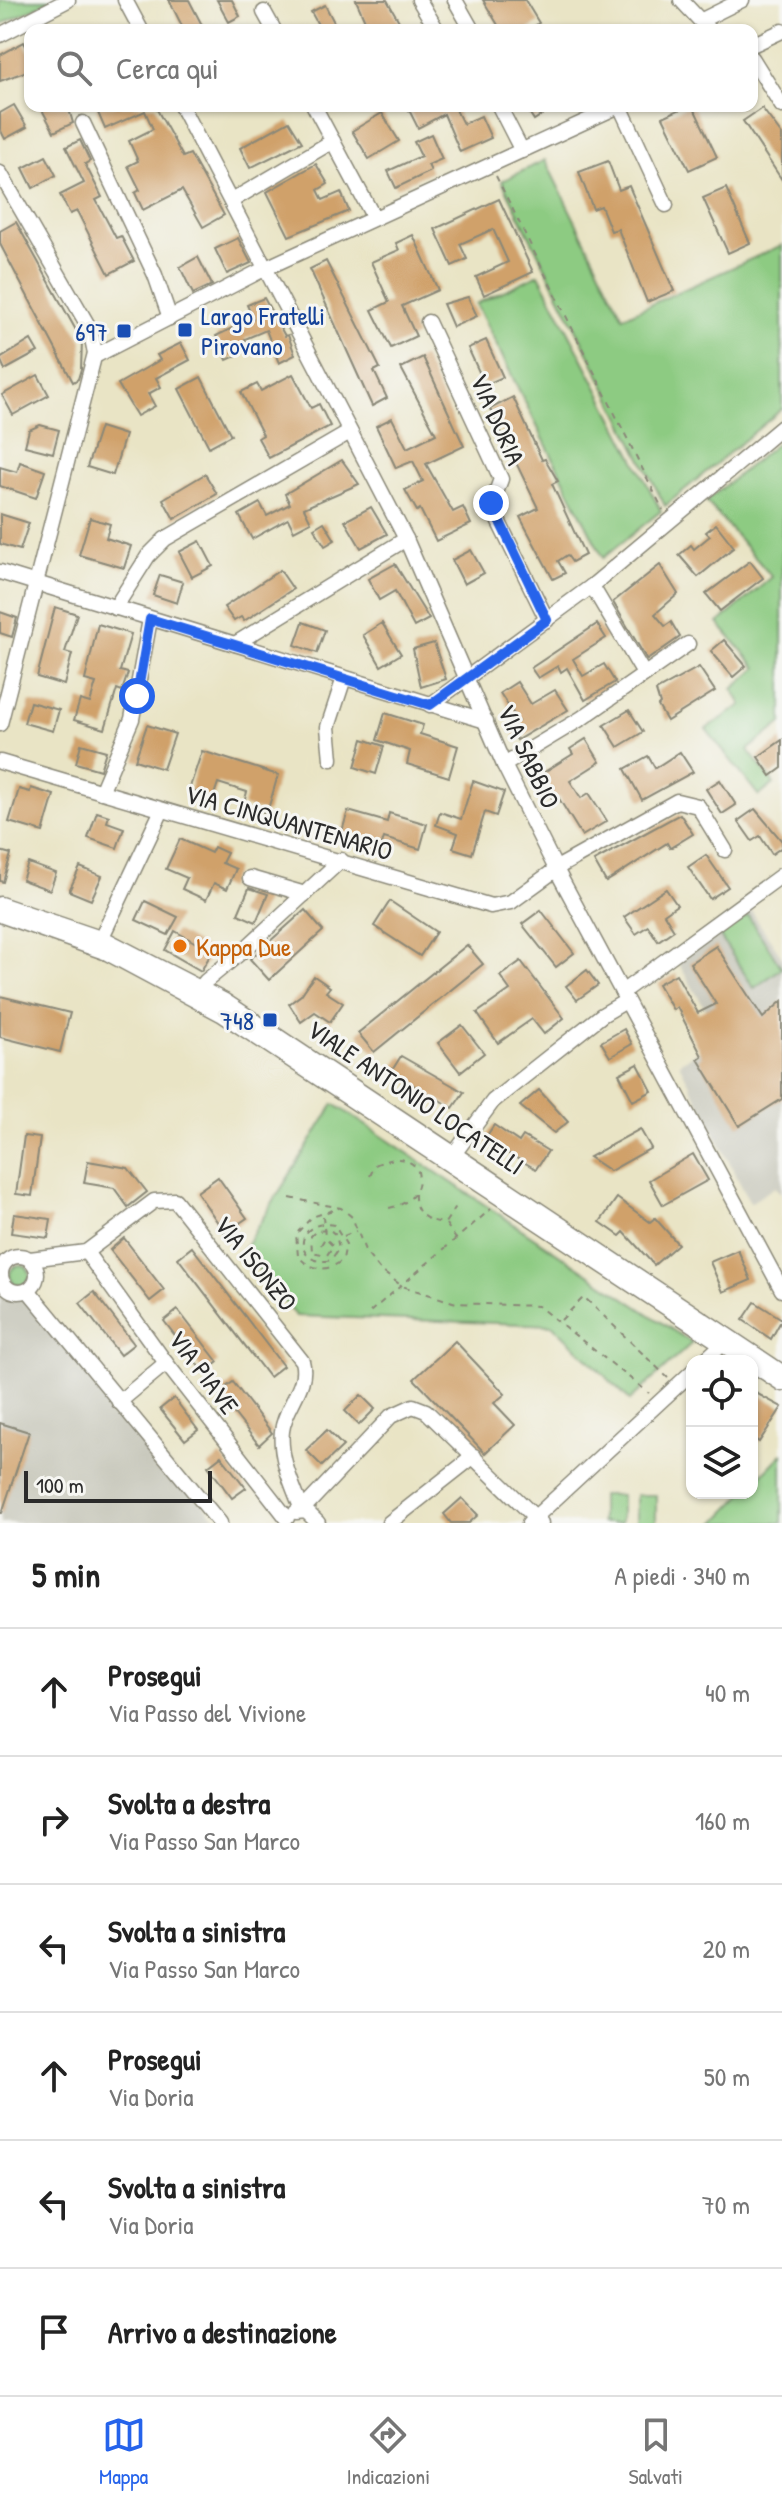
<!DOCTYPE html>
<html lang="it">
<meta charset="utf-8">
<style>
:root{--surface:#fff;--page:#f6f6f6;--text:#222;--muted:#767676;--line:#e0e0e0;--accent:#2563eb}
body{margin:0;font-family:"Patrick Hand",sans-serif;background:var(--page);color:var(--text)}
.controls{position:absolute;right:24px;bottom:24px;display:grid;overflow:hidden;border-radius:16px;box-shadow:0 2px 6px #0004}
.controls button{width:72px;height:72px;display:grid;place-items:center;padding:0;border:0;border-bottom:2px solid var(--line);background:var(--surface);color:var(--text);font:40px sans-serif}
.scale{position:absolute;left:24px;bottom:20px;width:188px;box-sizing:border-box;padding-left:8px;border:4px solid #2b2b2b;border-top:0;font-size:22px;line-height:28px;white-space:nowrap;color:#2b2b2b;-webkit-text-stroke:6px #f6f6f2;paint-order:stroke}
.stop{position:absolute;width:24px;height:24px;margin:-18px;border:6px solid #2563eb;border-radius:50%;background:#fff}
.stop.end{background:#2563eb;border-color:#fff;box-shadow:0 2px 8px #0008}
.list{margin:0;padding:0;list-style:none}
h2{display:flex;justify-content:space-between;align-items:center;height:104px;margin:0;padding:0 32px;font-size:34px}
h2 small{font-size:26px;font-weight:400;color:var(--muted)}
.list li{display:grid;grid-template-columns:52px 1fr auto;gap:24px;align-items:center;box-sizing:border-box;height:128px;padding:0 32px;border-top:2px solid var(--line)}
.list b{display:block;font-size:30px;white-space:nowrap}
.list p{margin:0;font-size:26px;white-space:nowrap;color:var(--muted)}
.list em{font-size:26px;font-style:normal;color:var(--muted)}
.icon{flex:none;width:44px;height:44px;fill:none;stroke:currentColor;stroke-width:2;stroke-linecap:round;stroke-linejoin:round}
.map{position:relative;flex:none;width:782px;height:1523px;overflow:hidden}
.search{position:absolute;background:var(--surface);box-shadow:0 2px 6px #0004;left:24px;right:24px;top:24px;height:88px;display:flex;align-items:center;gap:20px;box-sizing:border-box;padding:0 28px;border-radius:16px;color:var(--muted);font-size:30px}
.sheet{height:872px;background:var(--surface)}
nav{display:flex;justify-content:space-around;align-items:center;box-sizing:border-box;height:112px;border-top:2px solid var(--line);background:var(--surface);font-size:22px;color:var(--muted)}
nav a{display:grid;justify-items:center;gap:4px}
nav .on{color:var(--accent)}
.map>svg:first-child{display:block}
.industrial{fill:#c5c5b8}
.green{fill:#8dcb82;stroke:#5c7b56;stroke-width:2}
.building{fill:#d0a16a}
.lines{fill:none;stroke-linecap:round;stroke-linejoin:round}
.minor-casing{stroke:#8a8878;stroke-width:17}
.path{stroke:#8a8878;stroke-width:2;stroke-dasharray:6 6;stroke-linecap:butt}
.minor{stroke:#fff;stroke-width:14}
.route{stroke:#2563eb;stroke-width:10}
.transit-dot{fill:#1a4fb4;stroke:#f6f6f2;stroke-width:3}
.food-dot{fill:#e8710a;stroke:#f6f6f2;stroke-width:3}
.labels{text-anchor:middle;dominant-baseline:central;stroke-width:6;stroke-linejoin:round;paint-order:stroke}
.transit-label{font-size:26px;fill:#164399;stroke:#f6f6f2;text-anchor:end}
.street-label{font-size:26px;fill:#2b2b2b;stroke:#f6f6f2}
.food-label{font-size:26px;fill:#c56008;stroke:#f6f6f2;text-anchor:start}
</style>
<div class="map">
<svg width="782" height="1523" viewBox="0 0 782 1523">
<rect width="100%" height="100%" fill="#f6f6f2"/>
<filter id="ink" filterUnits="userSpaceOnUse"><feTurbulence type="fractalNoise" baseFrequency=".0125" numOctaves="2"/><feDisplacementMap in="SourceGraphic" scale="16" xChannelSelector="R" yChannelSelector="G"/><feConvolveMatrix kernelMatrix="1 2 1 2 8 2 1 2 1" color-interpolation-filters="sRGB"/></filter>
<filter id="wash" filterUnits="userSpaceOnUse"><feTurbulence type="fractalNoise" baseFrequency=".006" numOctaves="4" result="noise"/><feDisplacementMap in="SourceGraphic" scale="32" xChannelSelector="R" yChannelSelector="G"/><feGaussianBlur stdDeviation="1.8" result="paint"/><feColorMatrix in="noise" values="0 0 0 0 0 0 0 0 0 0 0 0 0 0 0 0 0 1.4 0 .05"/><feComposite in="paint" operator="in"/></filter>
<g filter="url(#wash)">
<rect width="100%" height="100%" fill="#e9e4c5"/>
<g class="industrial">
<path d="M749 908 782 957V1194L775 1187 750 1203 679 1063 722 1037 677 961Z"/>
<path d="M0 1283 29 1301 220 1523H0Z"/>
</g>
<g class="green">
<path d="M0 0H52L0 25Z"/>
<path d="M545 160 623 317 782 245V409L665 506 502 181Z"/>
<path d="M539 274 661 511 603 558 476 304Z"/>
<path d="M782 439V723L748 750 774 784 759 796 706 729 742 705 733 689 757 668 718 623 772 577 706 501Z"/>
<path d="M748 916 782 968 754 988 719 935Z"/>
<path d="M334 1104 692 1343 630 1400 553 1325 296 1316 243 1250Z"/>
<circle cx="20" cy="1275" r="10"/>
<path d="M782 1454V1523H715L744 1493H752V1485Z"/>
<rect x="601" y="1495" width="20" height="28"/>
<rect x="636" y="1495" width="20" height="28"/>
</g>
<g id="blocks">
<g class="building">
<path d="M169 0H189L203 27 184 30Z"/>
<path d="M217 0H232L240 16 229 22Z"/>
<path d="M356 0H387L404 30H369Z"/>
<path d="M483 0H525L539 23 528 30H501Z"/>
<path d="M325 5 338 30H321L311 12Z"/>
<path d="M24 42 30 53V70L0 81V55Z"/>
<path d="M14 105 27 127 5 139 0 129V113Z"/>
<path d="M40 106H68L73 123 54 132Z"/>
<path d="M101 106H155L183 157 190 154 224 215 203 227 182 190 143 210 135 193 140 190 128 166 138 161 129 141 153 129 145 111 105 129 96 108Z"/>
<path d="M416 106H459L455 108 463 124 481 116 491 138 460 152 444 114 418 128 409 110Z"/>
<path d="M525 106H556L534 120Z"/>
<path d="M687 106H693L717 157 689 170 663 117Z"/>
<path d="M762 108 782 135V180L743 121Z"/>
<path d="M382 113 399 141 369 159 352 131Z"/>
<path d="M289 121 302 142 250 168 240 148Z"/>
<path d="M431 134 442 159 428 165 431 171 396 188 388 171 421 156 414 142Z"/>
<path d="M80 140 90 161 85 164 102 197 96 200 116 238 121 236 134 261 109 274 77 211 70 214 60 195 84 183 66 147Z"/>
<path d="M46 156 56 175 33 188 23 168Z"/>
<path d="M608 161 619 190 629 186 674 291 647 302 618 229 611 231 601 206 593 209 579 172Z"/>
<path d="M316 164 328 184 318 190 323 200 341 192 349 211 289 236 267 192Z"/>
<path d="M726 188 750 243 728 253 703 198Z"/>
<path d="M499 199 533 272 484 295 476 277 508 262 493 229 460 244 467 259 452 266 435 229Z"/>
<path d="M16 222 82 341 81 369 78 379 73 382 0 244V231Z"/>
<path d="M413 235 438 290 402 306 416 336 391 348 372 310 389 302 371 262 399 250 396 243Z"/>
<path d="M238 238 251 263 227 274 215 249Z"/>
<path d="M198 257 212 285 193 294 180 267Z"/>
<path d="M326 261 380 368 374 371 387 398 372 406 310 269Z"/>
<path d="M468 297 477 316 453 327 443 304Z"/>
<path d="M264 298 285 336 288 335 295 355 279 363 266 330 245 339 250 350 227 360 216 336 253 318 247 305Z"/>
<path d="M31 340 38 352 5 370 0 359Z"/>
<path d="M486 340 503 377 485 385 468 348Z"/>
<path d="M181 343 190 360 156 378 161 387 148 394 155 406 137 416 118 384 160 360 157 355Z"/>
<path d="M423 357 464 446 426 464 453 512 463 507 471 524 436 541 420 509 417 511 405 490 423 481 413 461 396 468 376 426 392 418 407 448 436 434 401 368Z"/>
<path d="M293 374 311 408 319 404 330 426 269 458 258 438 263 435 241 392 257 384 261 391Z"/>
<path d="M38 375 49 395 13 415 2 395Z"/>
<path d="M201 377 231 435 209 447 179 389Z"/>
<path d="M513 397 542 460 545 459 558 481 552 484 585 555 572 562 567 555 558 561 565 573 553 579 520 517 538 508 490 409Z"/>
<path d="M40 425 59 430 53 453 25 446 29 430Z"/>
<path d="M100 427 125 435 113 475 87 467Z"/>
<path d="M342 460 359 484 304 508 311 522 294 531 288 519 252 539 239 515 260 503 267 516 290 504 285 494Z"/>
<path d="M20 462 45 471 36 498 0 486V467L17 472Z"/>
<path d="M205 474 217 494 174 519 163 499Z"/>
<path d="M371 507 387 534 361 548 345 521Z"/>
<path d="M0 514 29 523 20 550 0 544Z"/>
<path d="M90 518 110 524 106 538 131 546 124 568 79 555Z"/>
<path d="M324 522 335 540 325 546 314 528Z"/>
<path d="M716 524 734 547 698 577 679 555 691 545 694 549 710 536 706 532Z"/>
<path d="M200 541 213 566 192 577 179 552Z"/>
<path d="M471 550 484 573 464 584 452 560Z"/>
<path d="M750 561 763 578 720 611 706 594Z"/>
<path d="M395 564 429 619 414 627 395 591 379 600 368 579Z"/>
<path d="M660 565 678 594 655 614 665 626 671 622 680 637 647 660 613 602Z"/>
<path d="M280 570 293 589 244 621 241 617 234 621 224 607Z"/>
<path d="M160 575 183 582 177 603 153 595Z"/>
<path d="M55 607 77 614 65 652 72 654 64 685 37 677Z"/>
<path d="M0 612 17 618 12 637 0 633Z"/>
<path d="M303 622 325 630 317 653 295 645Z"/>
<path d="M382 623 401 654 381 666 363 635Z"/>
<path d="M98 624 131 634 120 671 128 673 122 691 117 689 105 729 74 720 80 700 90 703 96 683 85 680Z"/>
<path d="M597 624 606 638 573 659 583 676 604 664 615 682 585 700 567 668 561 672 558 666 538 678 531 668Z"/>
<path d="M724 640 746 666 733 677 711 651Z"/>
<path d="M434 643 446 679 421 687 413 649Z"/>
<path d="M699 667 715 691 667 721 658 706 660 704 656 691Z"/>
<path d="M517 682 531 704 555 690 568 710 517 740 509 726 518 721 500 693Z"/>
<path d="M30 702 59 710 53 731 24 723Z"/>
<path d="M629 710 643 732 618 747 604 725Z"/>
<path d="M385 713 423 725 420 734 458 746 449 777 407 764 410 751 377 740Z"/>
<path d="M147 725 175 734 163 769 135 760Z"/>
<path d="M363 739 384 746 376 774 355 767Z"/>
<path d="M586 739 600 762 570 781 581 798 589 793 607 821 582 836 558 797 553 800 538 776 573 754 570 749Z"/>
<path d="M782 740V768L771 776 758 757Z"/>
<path d="M81 744 106 751 100 770 76 763Z"/>
<path d="M202 751 278 775 267 813 243 806 247 792 218 783 213 798 189 790Z"/>
<path d="M680 752 693 772 642 800 625 769 648 756 655 768Z"/>
<path d="M720 780 736 805 722 814 706 789Z"/>
<path d="M473 781 504 792 496 816 485 812 472 854 453 848 458 833 436 825 440 812 461 819Z"/>
<path d="M31 788 54 795 43 832 9 822 19 789 30 792Z"/>
<path d="M755 809 782 841V847L772 854 760 836 752 841 738 821Z"/>
<path d="M348 811 387 822 389 813 427 824 420 849 384 838 380 849 340 838Z"/>
<path d="M97 812 109 816 107 822 124 828 117 848 88 838Z"/>
<path d="M680 814 693 834 670 848 667 843 606 882 594 861Z"/>
<path d="M180 839 211 853 214 847 227 853 222 863 236 869 227 889 214 883 206 900 182 889 187 878 166 869Z"/>
<path d="M0 851 11 854 3 882 0 881Z"/>
<path d="M706 855 728 887 710 899 688 867Z"/>
<path d="M28 863 56 873 50 890 22 880Z"/>
<path d="M80 867 102 876 91 900 69 891Z"/>
<path d="M249 888 268 894 256 922 238 914Z"/>
<path d="M666 889 677 905 664 914 674 930 658 941 648 926 636 934 624 917Z"/>
<path d="M145 901 178 917 168 935 136 920Z"/>
<path d="M390 901 436 932 420 956 374 926Z"/>
<path d="M305 910 323 931 269 980 250 959Z"/>
<path d="M541 910 574 953 556 967 522 924Z"/>
<path d="M175 931 212 952 201 971 165 950Z"/>
<path d="M467 945 483 964 374 1052 358 1033Z"/>
<path d="M716 946 763 1018 782 1001V1099L739 1126 698 1059 702 1056 677 1007 673 1010 658 984 676 974 698 1013 716 1004 690 963Z"/>
<path d="M521 961 564 1018 544 1034 532 1019 498 1043 477 1013 510 990 500 976Z"/>
<path d="M587 970 598 985 577 1000 566 986Z"/>
<path d="M314 976 330 987 326 992 343 1003 330 1022 315 1012 301 1022 289 1004 301 995Z"/>
<path d="M0 996 70 1013 60 1052 0 1037Z"/>
<path d="M462 1025 484 1053 460 1072 438 1043Z"/>
<path d="M624 1029 632 1044 610 1057 601 1042Z"/>
<path d="M401 1056 464 1092 453 1108 391 1072Z"/>
<path d="M638 1064 652 1091 633 1101 619 1074Z"/>
<path d="M539 1090 568 1122 554 1133 520 1106Z"/>
<path d="M494 1125 519 1142 523 1136 548 1151 536 1169 484 1140Z"/>
<path d="M640 1129 651 1148 610 1171 589 1157Z"/>
<path d="M24 1136 40 1138 32 1196 16 1194Z"/>
<path d="M693 1154 708 1180 663 1205 649 1180Z"/>
<path d="M88 1161 128 1168 147 1192 128 1207 114 1188 84 1183Z"/>
<path d="M218 1177 247 1218 225 1233 197 1192Z"/>
<path d="M617 1198 650 1222 655 1218 678 1244 654 1265 624 1232 620 1236 600 1222Z"/>
<path d="M14 1214 51 1219 48 1238 11 1233Z"/>
<path d="M124 1238 164 1290 150 1301 110 1250Z"/>
<path d="M192 1247 283 1366 269 1377 178 1258Z"/>
<path d="M738 1250 751 1280 723 1292 710 1262Z"/>
<path d="M94 1292 134 1344 120 1355 80 1303Z"/>
<path d="M755 1302 782 1319 771 1339 743 1320Z"/>
<path d="M178 1310 218 1362 204 1373 164 1321Z"/>
<path d="M455 1341 505 1394 494 1403 515 1425 485 1453 414 1379Z"/>
<path d="M233 1382 272 1433 259 1445 218 1393Z"/>
<path d="M752 1391 782 1407 759 1442 752 1437Z"/>
<path d="M361 1395 375 1409 359 1425 345 1411Z"/>
<path d="M174 1398 198 1430 185 1440 160 1409Z"/>
<path d="M0 1423 29 1432 2 1513H0Z"/>
<path d="M327 1430 343 1446 322 1466 306 1450Z"/>
<path d="M221 1456 246 1488 232 1498 208 1466Z"/>
<path d="M462 1498 478 1515 469 1523H451L444 1514Z"/>
</g>
</g>
</g>
<g filter="url(#ink)">
<use href="#blocks" fill-opacity="0" stroke="#8a8878" stroke-width="2"/>
<g class="lines">
<defs>
<g id="minor">
<path d="M125 0 141 30"/>
<path d="M419 0 437 30"/>
<path d="M455 0 472 30"/>
<path d="M681 0 709 30"/>
<path d="M264 12 274 30"/>
<path d="M702 20 742 0"/>
<path d="M0 35 68 0"/>
<path d="M752 45 782 31"/>
<path d="M752 58 782 106"/>
<path d="M181 106 406 539 504 765 556 869 782 1290"/>
<path d="M314 106 374 218"/>
<path d="M499 106 522 151"/>
<path d="M620 106 666 205"/>
<path d="M83 123 155 275 170 318"/>
<path d="M0 173 90 329 95 353 0 724"/>
<path d="M231 201 333 141"/>
<path d="M428 322 501 479 491 506 547 620"/>
<path d="M95 356 266 268 619 106"/>
<path d="M0 572 486 721"/>
<path d="M592 586 644 674"/>
<path d="M115 608 148 556 165 539 350 432"/>
<path d="M235 644 406 539"/>
<path d="M430 705 592 586 782 427"/>
<path d="M331 759 328 727 344 678"/>
<path d="M0 762 491 906 511 902 562 865 677 801 698 806 725 850"/>
<path d="M504 765 582 718 688 644"/>
<path d="M101 792 132 719 150 619"/>
<path d="M250 878 305 894"/>
<path d="M0 904 109 941 225 1001 782 1372"/>
<path d="M0 915 107 953 221 1014 747 1361"/>
<path d="M99 943 162 810"/>
<path d="M197 992 206 981 245 949 341 860"/>
<path d="M622 992 782 875"/>
<path d="M451 1158 493 1101 602 1015 626 1001"/>
<path d="M86 1252 166 1363 287 1518"/>
<circle cx="19" cy="1274" r="18"/>
<path d="M30 1259 86 1252 154 1201 175 1200 302 1361C309 1387 285 1405 282 1431 279 1458 293 1486 302 1510L391 1416 413 1406 426 1411 541 1523"/>
<path d="M28 1290 220 1523"/>
<path d="M704 1361 727 1340"/>
<path d="M752 1364 782 1384"/>
<path d="M119 1402 166 1363"/>
<path d="M296 1512 306 1511 318 1523"/>
<path d="M389 1523 474 1456"/>
<path d="M529 1523 692 1372"/>
</g>
</defs>
<use href="#minor" class="minor-casing"/>
<g class="path">
<path d="M496 176 663 510"/>
<path d="M370 1176 375 1165C391 1158 404 1155 417 1168 424 1190 410 1204 389 1208"/>
<path d="M415 1194C414 1214 426 1221 445 1223L457 1205"/>
<path d="M290 1198 341 1208 352 1217 366 1253 380 1270 402 1286 456 1303 538 1306 649 1393"/>
<path d="M323 1216 325 1237"/>
<path d="M446 1224 456 1239"/>
<path d="M344 1236 356 1231"/>
<path d="M321 1245 325 1238 333 1246 327 1255 312 1252 311 1236 316 1231 330 1230 336 1235 339 1248 331 1260C293 1269 293 1217 334 1225L346 1244 343 1259C329 1273 311 1271 298 1256L296 1234 312 1217 339 1208"/>
<path d="M370 1312 491 1209"/>
<path d="M561 1320 584 1297 668 1378"/>
</g>
<use href="#minor" class="minor"/>
</g>
</g>
<g class="lines" filter="url(#ink)">
<path class="route" d="M137 696 150 619 430 705 547 620 491 503"/>
</g>
<g class="transit-dot">
<rect x="177" y="322" width="16" height="16" rx="4"/>
<rect x="116" y="323" width="16" height="16" rx="4"/>
<rect x="262" y="1012" width="16" height="16" rx="4"/>
</g>
<circle class="food-dot" cx="180" cy="946" r="8"/>
<g class="labels">
<g class="transit-label">
<text x="201" y="315" text-anchor="start">Largo Fratelli<tspan x="201" dy="30">Pirovano</tspan></text>
<text x="108" y="331">697</text>
<text x="254" y="1020">748</text>
</g>
<g class="street-label">
<text transform="translate(498 419) rotate(66)">VIA DORIA</text>
<text transform="translate(529 756) rotate(65)">VIA SABBIO</text>
<text transform="translate(289 822) rotate(16)">VIA CINQUANTENARIO</text>
<text transform="translate(416 1097) rotate(34)">VIALE ANTONIO LOCATELLI</text>
<text transform="translate(256 1263) rotate(51)">VIA ISONZO</text>
<text transform="translate(204 1372) rotate(53)">VIA PIAVE</text>
</g>
<g class="food-label">
<text x="196" y="946">Kappa Due</text>
</g>
</g>
</svg>
<div class="controls">
<button><svg class="icon" aria-label="locate" viewBox="0 0 24 24"><circle cx="12" cy="12" r="6"/><path d="M12 2v4M12 18v4M2 12h4M18 12h4"/></svg></button>
<button><svg class="icon" aria-label="layers" viewBox="0 0 24 24"><path d="M12 4l9 5-9 5-9-5zM3 14l9 5 9-5"/></svg></button>
</div>
<div class="scale">100 m</div>
<div class="stop" style="left:137px;top:696px"></div>
<div class="stop end" style="left:491px;top:503px"></div>
<div class="search"><svg class="icon" aria-label="search" viewBox="0 0 24 24"><circle cx="10" cy="10" r="6"/><path d="M15 15l6 6"/></svg>Cerca qui</div>
</div>
<section class="sheet">
<h2>5 min<small>A piedi · 340 m</small></h2>
<ul class="list">
<li><svg class="icon" aria-label="ahead" viewBox="0 0 24 24"><path d="M12 20V5M6 11l6-6 6 6"/></svg><div><b>Prosegui</b><p>Via Passo del Vivione</p></div><em>40 m</em></li>
<li><svg class="icon" aria-label="right" viewBox="0 0 24 24"><path d="M7 20v-9h11M14 6l5 5-5 5"/></svg><div><b>Svolta a destra</b><p>Via Passo San Marco</p></div><em>160 m</em></li>
<li><svg class="icon" aria-label="left" viewBox="0 0 24 24"><path d="M17 20v-9H6M10 6l-5 5 5 5"/></svg><div><b>Svolta a sinistra</b><p>Via Passo San Marco</p></div><em>20 m</em></li>
<li><svg class="icon" aria-label="ahead" viewBox="0 0 24 24"><path d="M12 20V5M6 11l6-6 6 6"/></svg><div><b>Prosegui</b><p>Via Doria</p></div><em>50 m</em></li>
<li><svg class="icon" aria-label="left" viewBox="0 0 24 24"><path d="M17 20v-9H6M10 6l-5 5 5 5"/></svg><div><b>Svolta a sinistra</b><p>Via Doria</p></div><em>70 m</em></li>
<li><svg class="icon" aria-label="arrive" viewBox="0 0 24 24"><path d="M6 21V4h12l-3 4 3 4H6"/></svg><div><b>Arrivo a destinazione</b></div></li>
</ul>
</section>
<nav>
<a class="on"><svg class="icon" aria-label="map" viewBox="0 0 24 24"><path d="M3 6l6-2 6 2 6-2v14l-6 2-6-2-6 2zM9 4v14M15 6v14"/></svg>Mappa</a>
<a><svg class="icon" aria-label="directions" viewBox="0 0 24 24"><path d="M12 3l9 9-9 9-9-9zM9 14v-3h6M13 9l2 2-2 2"/></svg>Indicazioni</a>
<a><svg class="icon" aria-label="saved" viewBox="0 0 24 24"><path d="M7 4h10v16l-5-4-5 4z"/></svg>Salvati</a>
</nav>
